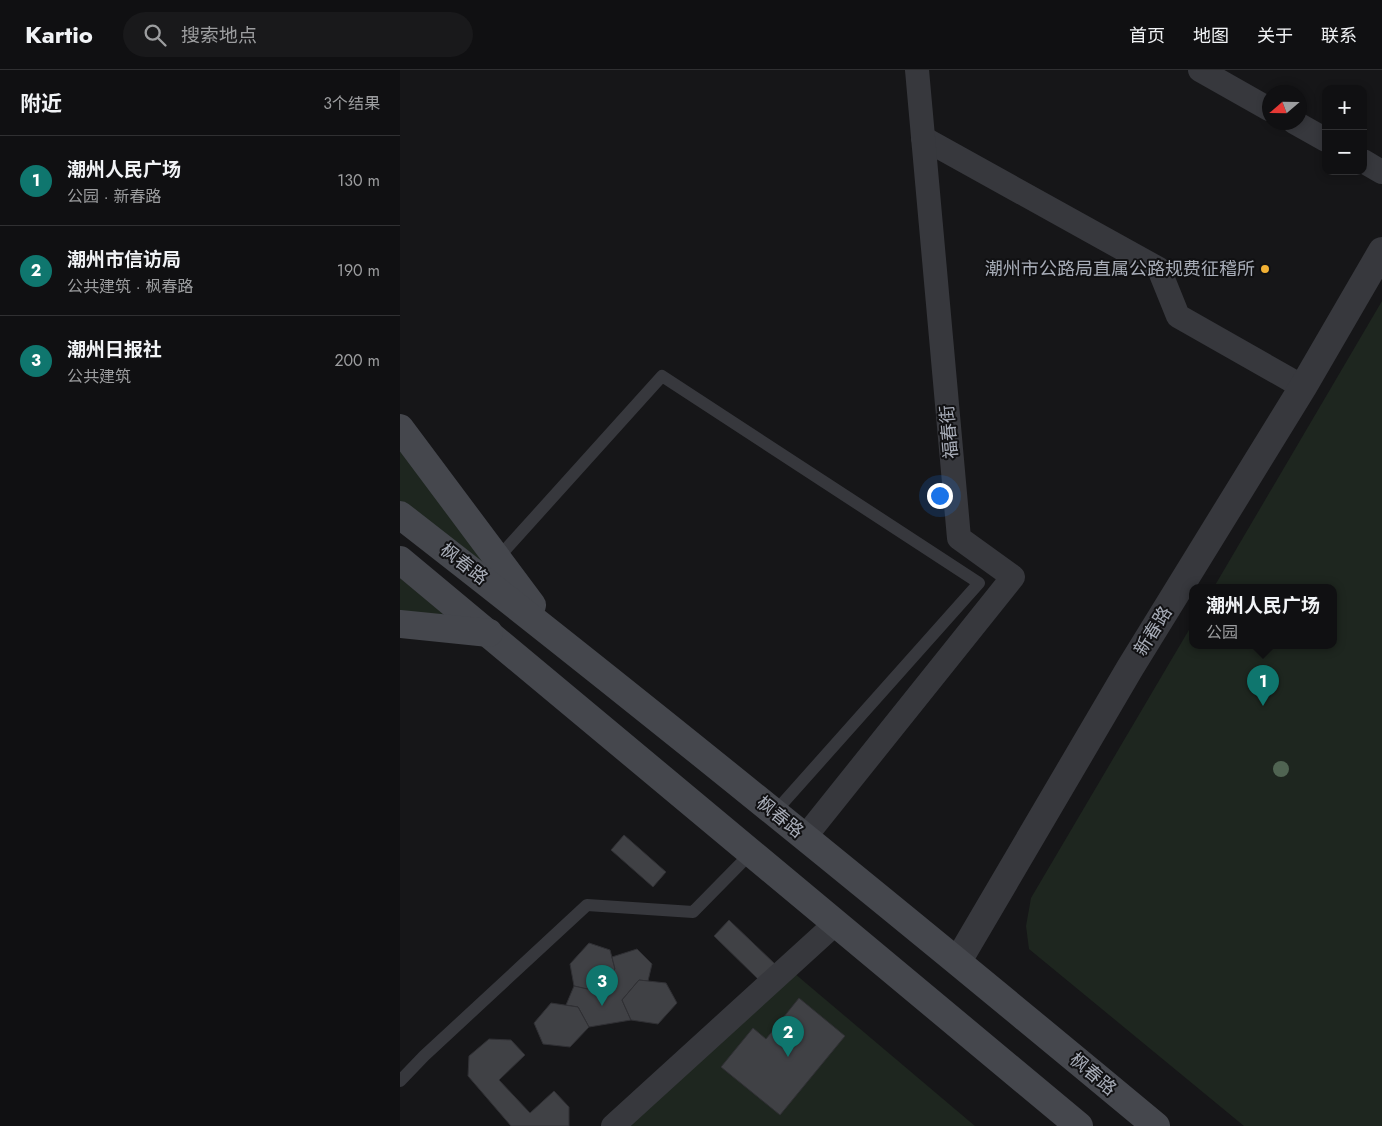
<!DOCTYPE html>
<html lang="zh">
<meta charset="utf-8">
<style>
:root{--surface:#101012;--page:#19191b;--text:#f1f3f6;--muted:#9c9d9f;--line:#303032;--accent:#0f766e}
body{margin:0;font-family:Jost,"Noto Sans SC",sans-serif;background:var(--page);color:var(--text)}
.controls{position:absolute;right:15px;top:15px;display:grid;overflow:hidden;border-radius:10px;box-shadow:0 2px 8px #0003}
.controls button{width:45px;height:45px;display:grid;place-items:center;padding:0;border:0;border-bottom:1px solid var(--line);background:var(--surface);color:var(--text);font:25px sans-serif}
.compass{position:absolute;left:862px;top:15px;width:45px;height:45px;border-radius:50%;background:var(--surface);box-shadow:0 2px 8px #0003;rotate:250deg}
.you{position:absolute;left:539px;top:425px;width:18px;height:18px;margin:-12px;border:4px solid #fff;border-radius:50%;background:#1a73e8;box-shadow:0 0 0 8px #1a73e833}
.badge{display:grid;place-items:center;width:32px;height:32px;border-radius:50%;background:var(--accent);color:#fff;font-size:16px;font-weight:700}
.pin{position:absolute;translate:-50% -41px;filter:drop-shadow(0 1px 2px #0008)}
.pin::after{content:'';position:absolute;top:26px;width:18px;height:15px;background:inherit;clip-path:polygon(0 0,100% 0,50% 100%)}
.popup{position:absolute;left:789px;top:514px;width:148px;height:65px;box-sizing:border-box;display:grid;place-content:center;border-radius:10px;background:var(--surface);filter:drop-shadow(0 1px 4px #0005);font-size:16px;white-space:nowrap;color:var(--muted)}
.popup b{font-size:19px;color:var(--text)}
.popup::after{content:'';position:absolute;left:50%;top:100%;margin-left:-10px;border:10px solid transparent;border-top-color:var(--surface)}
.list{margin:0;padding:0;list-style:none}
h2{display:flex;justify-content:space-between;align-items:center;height:65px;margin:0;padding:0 20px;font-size:21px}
h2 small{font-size:16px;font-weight:400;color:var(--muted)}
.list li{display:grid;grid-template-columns:32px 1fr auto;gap:15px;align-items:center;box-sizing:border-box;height:90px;padding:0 20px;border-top:1px solid var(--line)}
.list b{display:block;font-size:19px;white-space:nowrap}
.list p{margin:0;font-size:16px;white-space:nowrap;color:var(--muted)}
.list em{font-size:16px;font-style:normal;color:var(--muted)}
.icon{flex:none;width:28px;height:28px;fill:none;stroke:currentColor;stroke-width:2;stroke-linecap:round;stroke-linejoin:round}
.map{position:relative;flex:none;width:982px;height:1056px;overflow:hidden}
header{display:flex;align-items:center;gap:30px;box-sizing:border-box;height:70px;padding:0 25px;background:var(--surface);border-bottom:1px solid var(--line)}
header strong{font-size:24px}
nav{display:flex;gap:28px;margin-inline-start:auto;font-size:18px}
.search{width:350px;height:45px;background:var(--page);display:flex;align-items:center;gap:12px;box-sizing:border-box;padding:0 18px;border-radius:28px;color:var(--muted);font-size:19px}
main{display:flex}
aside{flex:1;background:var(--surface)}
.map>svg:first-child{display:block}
.green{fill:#1e261f}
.building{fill:#404145;stroke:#303034}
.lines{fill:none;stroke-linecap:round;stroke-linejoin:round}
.service{stroke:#37383d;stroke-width:12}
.minor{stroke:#37383d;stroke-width:24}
.tertiary{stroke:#37383d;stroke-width:28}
.secondary{stroke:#45474d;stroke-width:28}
.tree{fill:#506452}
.poi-dot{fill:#f2b134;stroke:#111113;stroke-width:2}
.labels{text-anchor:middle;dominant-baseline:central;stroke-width:4;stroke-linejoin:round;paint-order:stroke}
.poi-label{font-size:18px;fill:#a8adb8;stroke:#111113;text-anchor:end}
.street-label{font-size:18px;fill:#a8adb8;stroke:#111113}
</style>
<header>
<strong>Kartio</strong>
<div class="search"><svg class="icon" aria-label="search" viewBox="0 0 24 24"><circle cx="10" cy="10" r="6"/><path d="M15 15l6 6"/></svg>搜索地点</div>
<nav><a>首页</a><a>地图</a><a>关于</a><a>联系</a></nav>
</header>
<main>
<aside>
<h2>附近<small>3个结果</small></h2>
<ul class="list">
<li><span class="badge">1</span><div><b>潮州人民广场</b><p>公园 · 新春路</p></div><em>130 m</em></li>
<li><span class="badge">2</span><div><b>潮州市信访局</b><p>公共建筑 · 枫春路</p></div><em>190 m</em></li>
<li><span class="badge">3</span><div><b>潮州日报社</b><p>公共建筑</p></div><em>200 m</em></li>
</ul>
</aside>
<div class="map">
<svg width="982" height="1056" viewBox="0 0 982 1056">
<rect width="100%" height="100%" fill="#161618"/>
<g class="green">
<path d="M982 231V1056H844L629 879 626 856 631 828 793 553V575H933V517H814Z"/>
<path d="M0 376 100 509 0 432Z"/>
<path d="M0 508 53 552 0 540Z"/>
<path d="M394 903 575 1056H228Z"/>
</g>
<g class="building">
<path d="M224 765 266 802 253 817 211 780Z"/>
<path d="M329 850 375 894 359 910 314 866Z"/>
<path d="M189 873 210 880 215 899 196 921 174 916 170 894Z"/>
<path d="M237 879 252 894 248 911 239 910 222 930 231 950 189 957 178 937 166 935 174 916 196 921 215 899 212 887Z"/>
<path d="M239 910 266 913 277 933 258 954 231 950 222 930Z"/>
<path d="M399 928 445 966 380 1045 321 997 353 958 366 969Z"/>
<path d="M151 933 178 937 189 957 170 977 143 974 134 953Z"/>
<path d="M89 969 111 970 125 985 99 1010 130 1043 154 1021 169 1037V1056H111L68 1006 69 986Z"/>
</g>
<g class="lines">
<g class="service">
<path d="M97 489 262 306 579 513 374 743"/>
<path d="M0 1011 24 986 187 835 293 842 351 783"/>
</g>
<g class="minor">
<path d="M800 0 869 39"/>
<path d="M894 52 926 70"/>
<path d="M523 68 759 199 778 246 903 317"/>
<path d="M963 91 982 102"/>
<path d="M405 767 613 507 559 468 517 0"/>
<path d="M213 1056 436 853"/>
</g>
<path class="tertiary" d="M558 891 730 598 903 317 982 181"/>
<g class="secondary">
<path d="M0 358 132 535"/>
<path d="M0 445C256 644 507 849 756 1056"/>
<path d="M0 490 679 1056"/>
<path d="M0 554 89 563"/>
</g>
</g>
<circle class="tree" cx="881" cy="699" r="8"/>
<circle class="poi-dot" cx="865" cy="199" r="5"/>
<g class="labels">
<g class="poi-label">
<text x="855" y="199">潮州市公路局直属公路规费征稽所</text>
</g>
<g class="street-label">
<text transform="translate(549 362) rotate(-95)">福春街</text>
<text transform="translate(64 494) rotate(38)">枫春路</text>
<text transform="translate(753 561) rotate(-58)">新春路</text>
<text transform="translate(380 747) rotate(39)">枫春路</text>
<text transform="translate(693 1004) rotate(40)">枫春路</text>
</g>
</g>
</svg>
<div class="controls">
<button>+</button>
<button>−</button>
</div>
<svg class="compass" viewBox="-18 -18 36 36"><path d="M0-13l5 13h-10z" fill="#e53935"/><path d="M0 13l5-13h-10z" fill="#9c9d9f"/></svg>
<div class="you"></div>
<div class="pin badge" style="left:863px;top:636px">1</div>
<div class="popup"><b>潮州人民广场</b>公园</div>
<div class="pin badge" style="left:388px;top:987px">2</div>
<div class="pin badge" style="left:202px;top:936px">3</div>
</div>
</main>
